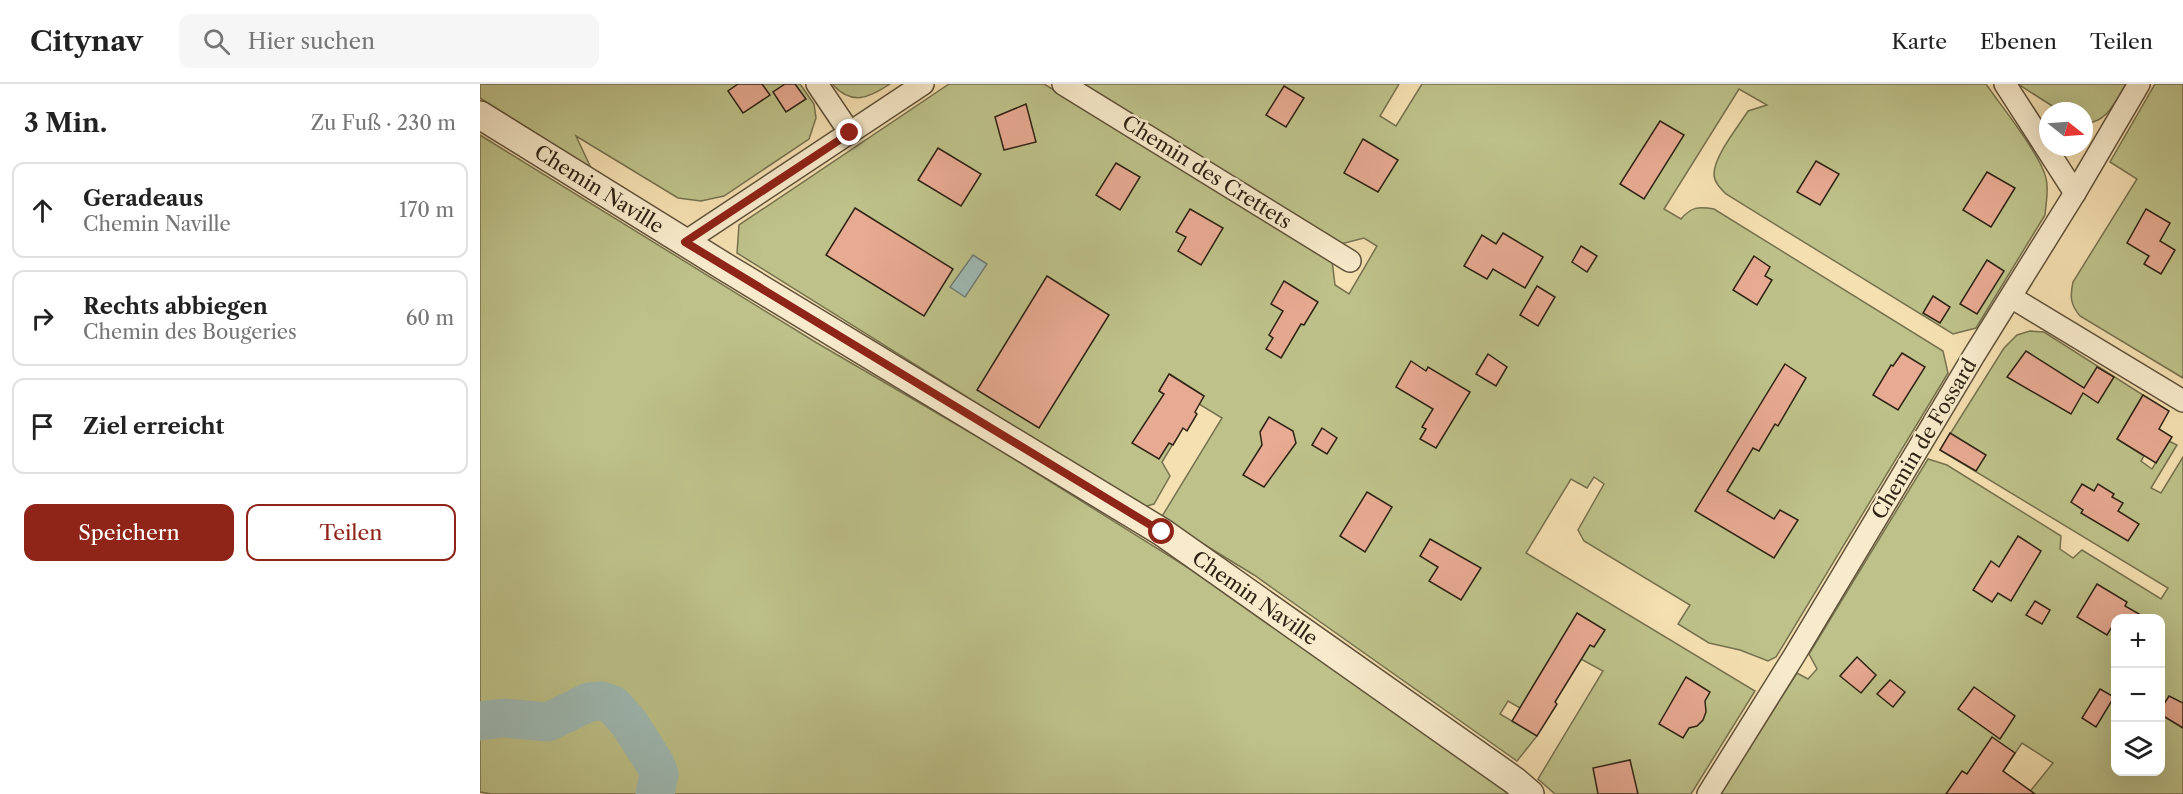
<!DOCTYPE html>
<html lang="de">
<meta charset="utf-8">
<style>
:root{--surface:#fff;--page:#f6f6f6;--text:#222;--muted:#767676;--line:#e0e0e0;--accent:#8f2418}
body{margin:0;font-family:"Libre Caslon Text",serif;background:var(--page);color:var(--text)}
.controls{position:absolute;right:18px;bottom:18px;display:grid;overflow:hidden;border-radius:12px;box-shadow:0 6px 24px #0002}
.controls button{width:54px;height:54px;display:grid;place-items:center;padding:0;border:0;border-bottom:2px solid var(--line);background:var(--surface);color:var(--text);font:30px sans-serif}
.compass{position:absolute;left:1559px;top:18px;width:54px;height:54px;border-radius:50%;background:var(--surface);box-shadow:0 6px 24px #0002;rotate:107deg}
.stop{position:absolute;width:18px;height:18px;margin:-14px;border:4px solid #8f2418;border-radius:50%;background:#fff}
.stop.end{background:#8f2418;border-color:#fff;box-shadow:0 2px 6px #0008}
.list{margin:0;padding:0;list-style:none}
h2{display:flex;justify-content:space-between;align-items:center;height:78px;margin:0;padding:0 24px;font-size:26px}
h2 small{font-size:20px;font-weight:400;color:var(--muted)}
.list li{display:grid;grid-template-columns:39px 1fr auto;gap:18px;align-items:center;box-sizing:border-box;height:96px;margin:0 12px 12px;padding:0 12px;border:2px solid var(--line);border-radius:12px}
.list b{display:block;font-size:22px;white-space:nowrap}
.list p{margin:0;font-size:20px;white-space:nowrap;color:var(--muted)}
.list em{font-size:20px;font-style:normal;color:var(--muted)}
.actions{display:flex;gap:12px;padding:18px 24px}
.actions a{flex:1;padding:14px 0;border:2px solid var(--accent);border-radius:12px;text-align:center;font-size:21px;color:var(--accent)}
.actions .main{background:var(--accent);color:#fff}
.icon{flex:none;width:33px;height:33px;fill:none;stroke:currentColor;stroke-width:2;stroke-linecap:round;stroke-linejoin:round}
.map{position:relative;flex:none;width:1703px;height:710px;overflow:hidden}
header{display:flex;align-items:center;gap:36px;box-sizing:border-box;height:84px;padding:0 30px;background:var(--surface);border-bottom:2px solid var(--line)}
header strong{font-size:28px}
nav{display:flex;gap:33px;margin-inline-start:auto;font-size:21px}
.search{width:420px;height:54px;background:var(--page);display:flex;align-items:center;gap:15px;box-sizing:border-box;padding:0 21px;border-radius:12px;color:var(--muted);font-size:22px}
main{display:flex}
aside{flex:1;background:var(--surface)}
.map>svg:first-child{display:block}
.green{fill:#bec28a;stroke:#76724f;stroke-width:1.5;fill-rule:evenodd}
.water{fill:#9fbbb5;stroke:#727e75;stroke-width:1.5}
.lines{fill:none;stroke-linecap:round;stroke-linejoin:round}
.river{stroke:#9fbbb5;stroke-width:39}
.building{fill:#e7aa92;stroke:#2e2314;stroke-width:1.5}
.minor-casing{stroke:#60523b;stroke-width:24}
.tertiary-casing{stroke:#60523b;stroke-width:30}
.minor{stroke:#f8ebcc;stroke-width:21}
.tertiary{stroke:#f8ebcc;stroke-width:27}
.route{stroke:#8f2418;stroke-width:8}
.labels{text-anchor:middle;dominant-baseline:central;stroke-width:5;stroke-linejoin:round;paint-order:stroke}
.street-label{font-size:20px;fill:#2e2314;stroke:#f8ebcc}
</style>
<header>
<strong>Citynav</strong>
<div class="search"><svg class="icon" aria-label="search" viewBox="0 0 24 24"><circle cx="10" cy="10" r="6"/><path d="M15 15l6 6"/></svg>Hier suchen</div>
<nav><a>Karte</a><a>Ebenen</a><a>Teilen</a></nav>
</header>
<main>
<aside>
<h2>3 Min.<small>Zu Fuß · 230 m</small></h2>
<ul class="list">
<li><svg class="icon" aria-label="ahead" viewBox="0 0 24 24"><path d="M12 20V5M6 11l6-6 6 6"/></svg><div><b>Geradeaus</b><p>Chemin Naville</p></div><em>170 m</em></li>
<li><svg class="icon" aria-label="right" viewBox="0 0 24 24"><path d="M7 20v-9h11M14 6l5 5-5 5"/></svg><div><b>Rechts abbiegen</b><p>Chemin des Bougeries</p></div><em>60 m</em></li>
<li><svg class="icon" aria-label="arrive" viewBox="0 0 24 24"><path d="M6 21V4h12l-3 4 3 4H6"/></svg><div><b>Ziel erreicht</b></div></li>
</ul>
<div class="actions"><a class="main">Speichern</a><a>Teilen</a></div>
</aside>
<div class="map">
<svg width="1703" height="710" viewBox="0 0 1703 710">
<rect width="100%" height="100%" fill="#f5e0b1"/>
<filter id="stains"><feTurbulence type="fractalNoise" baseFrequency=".00333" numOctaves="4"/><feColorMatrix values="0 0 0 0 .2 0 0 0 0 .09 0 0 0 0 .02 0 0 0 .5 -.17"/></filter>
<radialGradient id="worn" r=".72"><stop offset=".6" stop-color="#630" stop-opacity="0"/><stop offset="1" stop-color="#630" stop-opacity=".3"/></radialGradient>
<g class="green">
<path d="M0 0H320L334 20 336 34 329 55 244 112 221 117 198 114 96 52 111 84 0 14Z"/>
<path d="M352 0H410C389 14 372 22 352 0Z"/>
<path d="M469 0H564L852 176 855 201 869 210 897 162 884 154 861 160 602 0H919L900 32 916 42 942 0H1506C1522 23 1560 70 1566 94 1569 106 1566 119 1565 131L1496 244 1473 250 1246 110C1240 104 1234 98 1234 90 1234 72 1258 43 1268 27L1287 21 1259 5 1184 125 1201 135C1211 123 1219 122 1234 125L1463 267 1468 289 1296 573 1288 577 1260 566 1229 559 1198 540 1210 521 1104 457 1098 446 1124 400 1114 393 1107 404 1091 395 1046 469 1275 607 1211 710H1075L1058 695 1123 587 1101 575 1087 598 1064 584 1040 624 1028 617 1020 630 1057 652 1037 677 774 491 681 434 742 334 719 320 724 312 690 290 679 307 687 312 702 345 682 378 690 392 674 420 663 423 257 169 259 141Z"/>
<path d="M1538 0H1646C1635 17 1627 40 1604 39V27H1580Z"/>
<path d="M1675 0H1703V294L1600 232C1590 220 1590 212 1593 198L1657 95 1630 78Z"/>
<path d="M0 51 337 259 510 360 779 528 1029 710H11L0 708Z"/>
<path d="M1550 247 1564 248 1663 311 1637 355 1664 372 1661 377 1672 385 1689 357 1697 361 1671 404 1681 409 1703 373V710H1548L1573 679 1542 659 1523 687 1535 698 1526 710H1240L1317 589 1328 595 1337 585 1329 570 1448 375 1467 381 1581 452 1580 465 1593 474 1602 466 1681 515 1688 504 1460 366 1524 264 1537 251ZM1636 534H1680V688H1636Z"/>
</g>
<path class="water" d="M493 171 507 180 485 213 470 203Z"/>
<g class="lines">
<path class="river" d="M0 637 24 634 68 638 109 618 122 617 133 621 149 639 175 680 179 690 175 710"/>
</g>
<g class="building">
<path d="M258 0H282L290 11 263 29 248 7Z"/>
<path d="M305 0H315L326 15 306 28 293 8Z"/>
<path d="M804 2 824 14 806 43 786 31Z"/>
<path d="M546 20 556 58 524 66 515 33Z"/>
<path d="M1180 37 1204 51 1164 115 1140 100Z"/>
<path d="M883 55 918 76 898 108 864 89Z"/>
<path d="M458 64 501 90 481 122 438 96Z"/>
<path d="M1336 77 1359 90 1340 121 1317 108Z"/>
<path d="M636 79 660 93 640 126 616 111Z"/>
<path d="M1507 88 1535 104 1511 143 1483 126Z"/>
<path d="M375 124 473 185 444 232 346 171Z"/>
<path d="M710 125 743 144 721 181 698 167 706 153 696 148Z"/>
<path d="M1666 125 1690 139 1680 157 1695 166 1681 190 1664 180 1669 172 1647 159Z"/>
<path d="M1023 149 1063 173 1045 204 1013 185 1007 195 984 182 1002 151 1016 160Z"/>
<path d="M1101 162 1117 172 1107 188 1092 178Z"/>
<path d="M1274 172 1290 183 1285 192 1292 196 1277 221 1253 206Z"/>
<path d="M1507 176 1524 187 1497 230 1480 220Z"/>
<path d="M567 192 629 231 559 344 497 306Z"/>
<path d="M804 197 838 218 824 241 821 240 801 274 786 265 793 254 789 251 803 227 791 220Z"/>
<path d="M1057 202 1075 213 1058 242 1040 231Z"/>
<path d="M1453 212 1470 223 1460 239 1443 229Z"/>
<path d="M1546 267 1604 304 1617 283 1634 293 1618 319 1603 309 1591 330 1527 293Z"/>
<path d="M1422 269 1445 283 1418 326 1393 311 1411 281 1413 282Z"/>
<path d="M1008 270 1027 283 1016 302 996 290Z"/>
<path d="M931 277 946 287 948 283 990 308 956 364 940 355 946 345 942 343 953 325 916 303Z"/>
<path d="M1305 280 1326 294 1298 342 1295 340 1279 367 1273 364 1247 407 1294 435 1300 426 1318 436 1294 474 1215 427Z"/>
<path d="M689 290 724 312 715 328 717 330 707 347 703 344 693 361 689 359 679 375 652 359 684 310 679 307Z"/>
<path d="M1663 311 1689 327 1679 345 1692 353 1676 379 1637 355Z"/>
<path d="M789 333 813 347 816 359 784 403 763 391 782 361 780 348Z"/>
<path d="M842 344 857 354 847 370 832 361Z"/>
<path d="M1470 349 1506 371 1496 387 1460 366Z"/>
<path d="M1602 400 1614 407 1618 400 1634 410 1632 413 1643 419 1638 427 1659 440 1648 457 1601 429 1603 426 1591 418Z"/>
<path d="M887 408 912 423 885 468 860 452Z"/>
<path d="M1538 452 1561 467 1531 517 1518 509 1512 518 1493 506 1511 477 1519 483Z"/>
<path d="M950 455 1001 484 981 516 949 497 958 483 940 472Z"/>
<path d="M1617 500 1647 518 1645 522 1666 534H1635V538L1627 551 1597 533Z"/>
<path d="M1555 517 1570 526 1562 540 1546 531Z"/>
<path d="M1097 529 1125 546 1114 563 1110 561 1075 618 1077 620 1057 652 1032 637Z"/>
<path d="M1377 573 1396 591 1381 609 1360 592Z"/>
<path d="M1206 593 1230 608 1225 617 1226 628 1223 636 1217 642 1209 644 1203 654 1179 640Z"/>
<path d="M1410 596 1425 608 1413 623 1397 610Z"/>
<path d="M1494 603 1535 632 1520 655 1478 625Z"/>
<path d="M1620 605 1634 613 1616 643 1602 634Z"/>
<path d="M1689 612 1703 619V644L1680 630V626Z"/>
<path d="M1512 653 1535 669 1523 687 1555 710H1466L1482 687 1487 690Z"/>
<path d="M1150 676 1158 710H1118L1113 684Z"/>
</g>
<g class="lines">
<defs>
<g id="minor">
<path d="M337 0 370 49"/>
<path d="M583 0 870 177"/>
<path d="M1525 0 1595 109"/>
<path d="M205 158 443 0"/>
<path d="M1531 213 1703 317"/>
<path d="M1228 710 1314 572 1493 273 1595 109 1659 0"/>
</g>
<path id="tertiary" d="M0 31 245 183 682 448 1035 697 1050 710"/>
</defs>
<use href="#minor" class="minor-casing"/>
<use href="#tertiary" class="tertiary-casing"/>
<use href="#minor" class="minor"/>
<use href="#tertiary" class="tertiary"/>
</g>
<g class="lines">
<path class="route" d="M370 49 205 158 682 448"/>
</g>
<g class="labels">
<g class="street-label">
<text transform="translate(727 88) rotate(32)">Chemin des Crettets</text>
<text transform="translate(119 105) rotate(32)">Chemin Naville</text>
<text transform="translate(1444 355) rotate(-59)">Chemin de Fossard</text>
<text transform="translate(775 514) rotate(35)">Chemin Naville</text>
</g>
</g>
<rect width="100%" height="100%" filter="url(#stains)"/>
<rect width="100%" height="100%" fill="url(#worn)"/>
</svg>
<div class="controls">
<button>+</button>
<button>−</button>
<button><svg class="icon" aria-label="layers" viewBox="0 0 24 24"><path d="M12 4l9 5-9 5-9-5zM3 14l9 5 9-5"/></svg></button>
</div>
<svg class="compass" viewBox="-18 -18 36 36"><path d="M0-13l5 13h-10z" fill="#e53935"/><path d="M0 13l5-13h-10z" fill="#767676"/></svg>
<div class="stop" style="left:682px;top:448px"></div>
<div class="stop end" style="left:370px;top:49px"></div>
</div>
</main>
